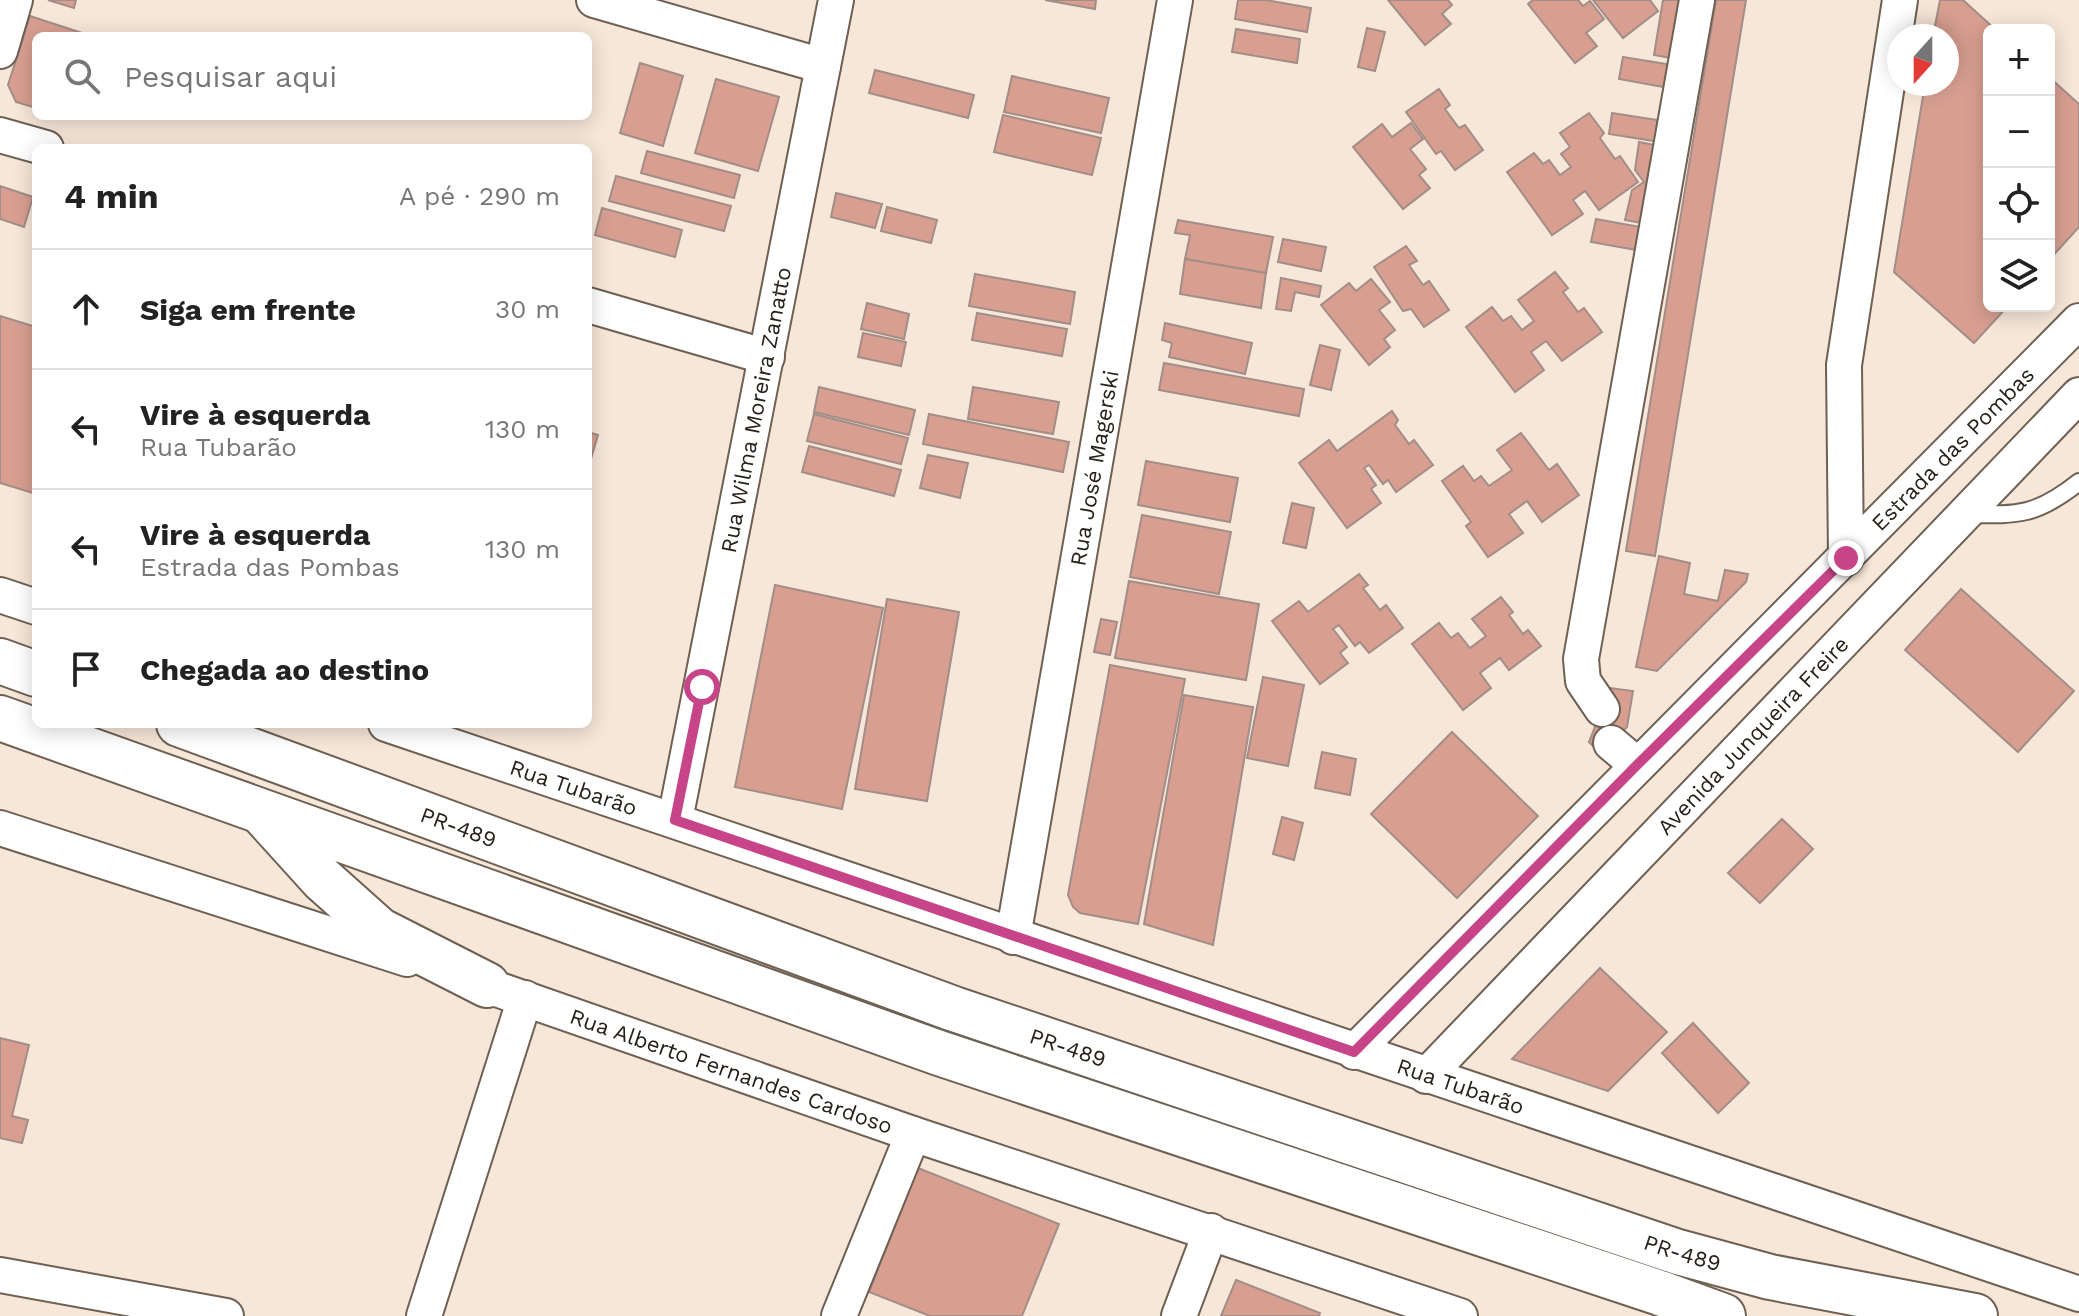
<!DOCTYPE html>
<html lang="pt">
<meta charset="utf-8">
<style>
:root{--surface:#fff;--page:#f6f6f6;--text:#222;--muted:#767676;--line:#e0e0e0}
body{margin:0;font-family:"Work Sans",sans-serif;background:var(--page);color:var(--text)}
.controls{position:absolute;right:24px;top:24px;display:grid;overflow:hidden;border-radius:12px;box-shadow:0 4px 20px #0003}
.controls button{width:72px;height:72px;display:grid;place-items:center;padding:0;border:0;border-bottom:2px solid var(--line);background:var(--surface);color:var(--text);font:40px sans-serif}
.compass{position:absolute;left:1887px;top:24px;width:72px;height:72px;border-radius:50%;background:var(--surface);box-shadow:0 4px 20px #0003;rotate:201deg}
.stop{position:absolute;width:24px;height:24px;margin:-18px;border:6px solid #c84489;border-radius:50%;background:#fff}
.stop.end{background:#c84489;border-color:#fff;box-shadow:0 2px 8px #0008}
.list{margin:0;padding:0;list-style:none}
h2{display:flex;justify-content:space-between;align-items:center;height:104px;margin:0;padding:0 32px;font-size:34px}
h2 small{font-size:26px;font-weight:400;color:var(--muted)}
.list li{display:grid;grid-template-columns:52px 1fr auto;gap:24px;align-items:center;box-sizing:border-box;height:120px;padding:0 32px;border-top:2px solid var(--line)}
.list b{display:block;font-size:30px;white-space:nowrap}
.list p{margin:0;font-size:26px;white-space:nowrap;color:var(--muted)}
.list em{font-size:26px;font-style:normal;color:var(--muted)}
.icon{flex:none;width:44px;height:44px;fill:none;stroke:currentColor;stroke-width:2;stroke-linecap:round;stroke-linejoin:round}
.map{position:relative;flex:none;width:2079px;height:1316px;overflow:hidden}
.search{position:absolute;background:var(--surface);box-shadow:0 4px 20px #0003;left:32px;top:32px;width:560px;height:88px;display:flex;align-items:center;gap:20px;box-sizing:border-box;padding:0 28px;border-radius:12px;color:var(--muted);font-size:30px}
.panel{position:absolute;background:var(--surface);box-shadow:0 4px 20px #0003;left:32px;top:144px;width:560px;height:584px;border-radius:12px}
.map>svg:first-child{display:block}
.building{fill:#d89f91;stroke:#a28d88;stroke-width:2}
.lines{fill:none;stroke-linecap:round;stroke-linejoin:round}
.lane-casing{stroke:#6e6053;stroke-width:20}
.street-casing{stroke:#6e6053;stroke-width:38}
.primary-casing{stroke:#6e6053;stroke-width:48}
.lane{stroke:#fff;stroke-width:16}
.street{stroke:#fff;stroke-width:34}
.primary{stroke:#fff;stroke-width:44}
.route{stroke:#c84489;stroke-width:10}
.labels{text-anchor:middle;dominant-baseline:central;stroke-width:6;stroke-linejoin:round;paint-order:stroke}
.street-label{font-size:22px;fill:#26211b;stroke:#fff}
</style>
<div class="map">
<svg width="2079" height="1316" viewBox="0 0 2079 1316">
<rect width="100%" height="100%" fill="#f7e7d8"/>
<g class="building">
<path d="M48 0H76L74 8Z"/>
<path d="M1045 0H1096L1095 9Z"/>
<path d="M1238 0H1266L1311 8 1307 32 1235 19Z"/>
<path d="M1388 0H1448L1452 5 1442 14 1451 24 1425 45Z"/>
<path d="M1533 0H1578L1583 6 1590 1 1604 19 1586 33 1597 46 1575 63 1528 4Z"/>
<path d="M1593 0H1650L1658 11 1623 38Z"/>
<path d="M1663 0H1686L1676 59 1654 55Z"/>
<path d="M1716 0H1746L1655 556 1626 551Z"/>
<path d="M1940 0H1963L1996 30H1989V306H2008L1974 343 1894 272 1925 84H1947V36H1933Z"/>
<path d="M30 16 85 34 36 36V108L16 102 8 85Z"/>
<path d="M1367 28 1385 32 1375 71 1358 67Z"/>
<path d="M1236 29 1300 39 1297 63 1232 52Z"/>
<path d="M1623 57 1673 65 1669 88 1619 79Z"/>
<path d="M640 63 683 76 663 146 620 133Z"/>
<path d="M875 70 974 95 968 118 869 93Z"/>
<path d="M1012 76 1109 98 1101 133 1004 112Z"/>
<path d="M2049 77 2079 104V227L2049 260Z"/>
<path d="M716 79 779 97 758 171 695 153Z"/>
<path d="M1439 89 1450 105 1445 109 1459 128 1465 125 1483 150 1455 170 1441 151 1436 154 1406 112Z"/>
<path d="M1589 113 1604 133 1600 138 1615 159 1620 156 1638 182 1599 210 1585 191 1573 200 1583 214 1552 235 1507 172 1534 153 1543 164 1549 160 1560 175 1571 167 1561 154 1570 147 1560 133Z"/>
<path d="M1612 113 1664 121 1660 142 1609 134Z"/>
<path d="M1003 115 1101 138 1092 175 994 152Z"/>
<path d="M1411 123 1423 139 1410 149 1426 169 1419 175 1430 188 1403 209 1353 147 1382 124 1392 137Z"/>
<path d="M1639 142 1660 146 1647 224 1625 220 1632 190 1644 182 1635 170Z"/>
<path d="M647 151 740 175 734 198 641 173Z"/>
<path d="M616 176 731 206 724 231 609 201Z"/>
<path d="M0 186 33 197 24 227 0 219Z"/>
<path d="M836 193 882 204 875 228 831 217Z"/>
<path d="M887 207 937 220 931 243 881 231Z"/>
<path d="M602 208 682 230 675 257 595 235Z"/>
<path d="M1596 219 1646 228 1642 251 1591 242Z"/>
<path d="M1178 220 1273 237 1266 273 1185 259 1190 235 1175 233Z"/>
<path d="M1283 239 1326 247 1321 271 1278 262Z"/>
<path d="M1406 246 1417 261 1409 265 1423 285 1429 281 1449 310 1424 327 1411 309 1403 311 1374 267Z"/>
<path d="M1185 259 1266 273 1261 308 1180 294Z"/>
<path d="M1555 272 1568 288 1563 292 1578 312 1584 308 1602 332 1562 361 1546 341 1531 352 1544 370 1515 392 1466 327 1492 307 1503 321 1511 316 1522 330 1534 321 1518 300Z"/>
<path d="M975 274 1075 292 1070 324 969 306Z"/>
<path d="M1281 278 1321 286 1319 297 1295 292 1291 311 1276 309Z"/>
<path d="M1371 279 1390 302 1379 310 1395 330 1384 339 1390 347 1369 365 1321 305 1349 283 1356 291Z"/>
<path d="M867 303 909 314 904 339 861 329Z"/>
<path d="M977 313 1067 329 1062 356 972 340Z"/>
<path d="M0 316 36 327V494L0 483Z"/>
<path d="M1165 323 1252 343 1245 374 1169 357 1172 343 1162 340Z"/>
<path d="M863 333 906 342 901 366 858 357Z"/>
<path d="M1320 345 1340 350 1331 390 1310 385Z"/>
<path d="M1164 363 1304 389 1299 416 1159 390Z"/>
<path d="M819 387 915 410 909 435 814 412Z"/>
<path d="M973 387 1059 402 1053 434 968 419Z"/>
<path d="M1392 411 1398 420 1395 425 1409 444 1414 440 1433 465 1396 492 1388 480 1383 484 1369 465 1364 468 1376 485 1371 489 1381 503 1347 528 1299 463 1329 440 1337 451Z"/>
<path d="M814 414 908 438 901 464 807 441Z"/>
<path d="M929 414 1069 442 1063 472 923 444Z"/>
<path d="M588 432 598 435 588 469Z"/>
<path d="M1521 433 1549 470 1557 464 1579 495 1542 522 1527 501 1509 514 1523 533 1488 557 1466 526 1471 522 1442 481 1463 466 1474 481 1481 476 1489 486 1512 470 1497 450Z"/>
<path d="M809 446 901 470 894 496 802 472Z"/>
<path d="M928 455 968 463 960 498 920 488Z"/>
<path d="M1146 461 1238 478 1230 522 1138 505Z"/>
<path d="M1292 503 1314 508 1306 548 1283 543Z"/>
<path d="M1142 515 1231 532 1219 594 1130 577Z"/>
<path d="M1659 556 1690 563 1684 594 1718 601 1725 570 1748 574 1746 582 1657 671 1636 667Z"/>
<path d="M1359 574 1368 585 1363 588 1380 610 1386 605 1403 628 1369 653 1360 642 1355 646 1339 625 1333 629 1347 647 1340 653 1348 663 1320 684 1272 621 1299 601 1308 612Z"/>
<path d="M1129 581 1259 604 1246 680 1115 658Z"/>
<path d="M775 585 883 608 842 809 735 787Z"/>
<path d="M1961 589 2074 691 2018 752 1905 650Z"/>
<path d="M1501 597 1513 612 1509 615 1523 634 1528 630 1541 646 1509 670 1500 658 1480 673 1491 688 1463 710 1412 644 1439 623 1451 638 1458 633 1470 648 1486 636 1472 619Z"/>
<path d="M887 599 959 612 927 801 855 789Z"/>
<path d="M1101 619 1117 622 1110 655 1094 652Z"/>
<path d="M1110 665 1185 679 1138 924 1080 913 1073 907 1068 895Z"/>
<path d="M1263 677 1304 685 1288 766 1247 758Z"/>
<path d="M1610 688 1633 691 1627 727 1600 753 1589 742 1602 709 1605 726Z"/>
<path d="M1184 695 1253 707 1213 945 1144 924Z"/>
<path d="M1452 732 1538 816 1457 898 1371 814Z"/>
<path d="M1322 752 1356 759 1350 795 1315 788Z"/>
<path d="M1282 817 1303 823 1294 860 1273 854Z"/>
<path d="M1782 819 1813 849 1760 903 1728 873Z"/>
<path d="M1600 968 1667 1032 1608 1091 1512 1059Z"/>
<path d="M1693 1023 1749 1083 1718 1113 1662 1053Z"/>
<path d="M0 1038 29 1045 12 1116 28 1120 22 1143 0 1138Z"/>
<path d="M918 1168 1059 1224 1022 1316H930L869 1292Z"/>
<path d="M1236 1280 1320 1313 1319 1316H1221Z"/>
</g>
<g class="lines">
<defs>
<path id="lane" d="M1966 514C2019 515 2036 516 2079 482"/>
<g id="street">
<path d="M594 0 823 66"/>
<path d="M0 51 15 0"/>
<path d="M0 135 46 148"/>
<path d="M588 305 767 357"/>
<path d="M1846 558 1844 365 1900 0"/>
<path d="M0 595 36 607"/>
<path d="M1602 709 1583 681 1581 659 1697 0"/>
<path id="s1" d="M386 724 2079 1294"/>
<path d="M1611 743 1637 765"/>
<path id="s2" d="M675 820 836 0"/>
<path d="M0 828 407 959"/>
<path id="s3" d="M1013 937 1175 0"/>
<path id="s4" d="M465 978 913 1134 1460 1316"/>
<path id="s5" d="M1354 1052 2079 321"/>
<path id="s6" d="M1426 1076 2079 395"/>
<path d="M0 1275 226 1316"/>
<path d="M424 1316 525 998"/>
<path d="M839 1316 913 1134"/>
<path d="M1179 1316 1211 1231"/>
</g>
<g id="primary">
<path d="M0 661 36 674"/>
<path d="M0 718 939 1053 1660 1293 1723 1316"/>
<path id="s7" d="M179 724 954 1009 1678 1252 1770 1277 1975 1316"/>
<path d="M265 816 322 879 379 930 487 985"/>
</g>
</defs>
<use href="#lane" class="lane-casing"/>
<use href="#street" class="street-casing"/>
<use href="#primary" class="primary-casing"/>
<use href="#lane" class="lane"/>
<use href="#street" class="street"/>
<use href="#primary" class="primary"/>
</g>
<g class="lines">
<path class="route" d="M702 687 675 820 1354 1052 1637 765 1846 558"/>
</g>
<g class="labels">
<g class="street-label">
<text stroke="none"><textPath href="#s2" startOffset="418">Rua Wilma Moreira Zanatto</textPath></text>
<text stroke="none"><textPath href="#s5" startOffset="850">Estrada das Pombas</textPath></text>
<text stroke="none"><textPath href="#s3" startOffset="476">Rua José Magerski</textPath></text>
<text stroke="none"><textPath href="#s6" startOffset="472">Avenida Junqueira Freire</textPath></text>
<text stroke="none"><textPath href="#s1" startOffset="198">Rua Tubarão</textPath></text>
<text stroke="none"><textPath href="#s7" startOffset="298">PR-489</textPath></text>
<text stroke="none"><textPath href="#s7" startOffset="946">PR-489</textPath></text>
<text stroke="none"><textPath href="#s4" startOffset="282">Rua Alberto Fernandes Cardoso</textPath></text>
<text stroke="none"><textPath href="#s1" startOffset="1134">Rua Tubarão</textPath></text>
<text stroke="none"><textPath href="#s7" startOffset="1594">PR-489</textPath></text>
</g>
</g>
</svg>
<div class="controls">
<button>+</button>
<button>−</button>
<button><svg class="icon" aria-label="locate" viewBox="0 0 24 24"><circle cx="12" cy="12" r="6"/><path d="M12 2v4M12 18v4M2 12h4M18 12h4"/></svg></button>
<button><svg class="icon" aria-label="layers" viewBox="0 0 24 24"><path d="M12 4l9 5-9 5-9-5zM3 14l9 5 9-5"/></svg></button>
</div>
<svg class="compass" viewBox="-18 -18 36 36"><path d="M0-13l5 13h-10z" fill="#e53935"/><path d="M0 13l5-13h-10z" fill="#767676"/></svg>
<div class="stop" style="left:702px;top:687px"></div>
<div class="stop end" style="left:1846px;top:558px"></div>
<div class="search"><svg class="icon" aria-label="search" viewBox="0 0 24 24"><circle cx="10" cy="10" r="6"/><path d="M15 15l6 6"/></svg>Pesquisar aqui</div>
<section class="panel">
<h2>4 min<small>A pé · 290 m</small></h2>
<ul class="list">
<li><svg class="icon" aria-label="ahead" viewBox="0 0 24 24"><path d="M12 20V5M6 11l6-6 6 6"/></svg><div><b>Siga em frente</b></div><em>30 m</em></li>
<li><svg class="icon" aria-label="left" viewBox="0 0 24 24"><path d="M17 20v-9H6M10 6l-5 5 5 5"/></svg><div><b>Vire à esquerda</b><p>Rua Tubarão</p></div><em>130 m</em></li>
<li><svg class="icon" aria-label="left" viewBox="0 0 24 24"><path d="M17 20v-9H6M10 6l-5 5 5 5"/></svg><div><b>Vire à esquerda</b><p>Estrada das Pombas</p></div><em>130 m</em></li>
<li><svg class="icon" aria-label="arrive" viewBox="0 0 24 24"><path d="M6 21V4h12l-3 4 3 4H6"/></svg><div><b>Chegada ao destino</b></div></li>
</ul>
</section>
</div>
